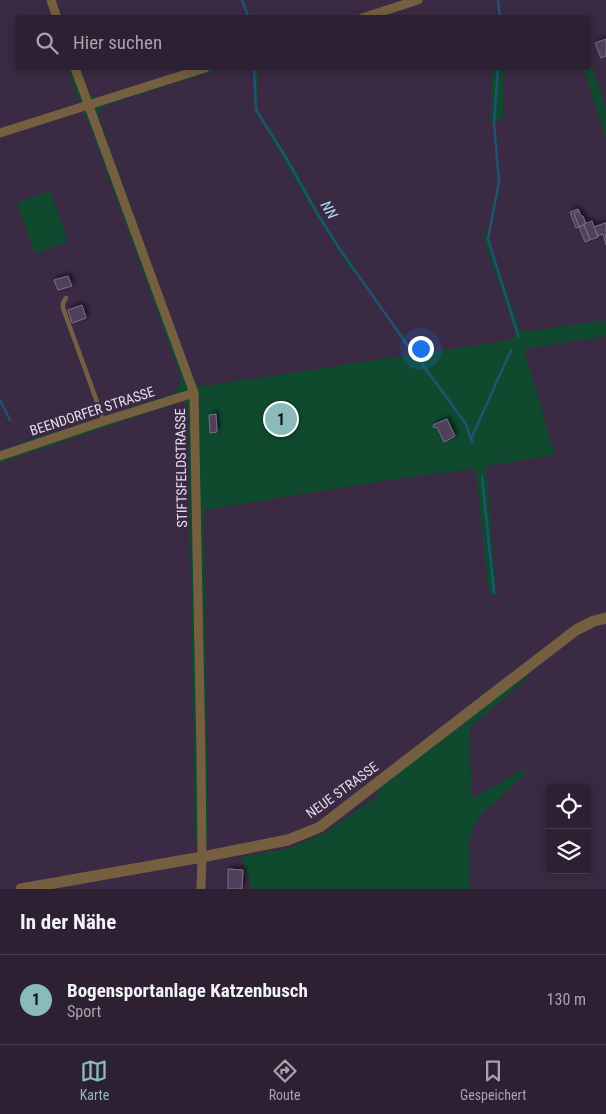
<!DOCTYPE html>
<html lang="de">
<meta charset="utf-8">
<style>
:root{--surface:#2c2032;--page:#382d3e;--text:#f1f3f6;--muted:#a6a3ac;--line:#483e4d;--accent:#8bbbb9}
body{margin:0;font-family:"Roboto Condensed",sans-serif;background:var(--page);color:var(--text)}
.controls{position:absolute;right:15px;bottom:15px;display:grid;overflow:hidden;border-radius:5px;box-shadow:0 2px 12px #0003}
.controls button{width:45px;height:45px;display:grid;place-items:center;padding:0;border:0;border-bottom:1px solid var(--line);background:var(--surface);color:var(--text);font:25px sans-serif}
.you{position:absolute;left:420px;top:348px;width:18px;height:18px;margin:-12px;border:4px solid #fff;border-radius:50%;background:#1a73e8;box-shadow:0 0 0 8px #1a73e833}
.badge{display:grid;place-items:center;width:32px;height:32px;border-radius:50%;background:var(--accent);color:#111;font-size:16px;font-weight:700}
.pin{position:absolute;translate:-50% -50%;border:2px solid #fff;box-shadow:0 1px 5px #0006}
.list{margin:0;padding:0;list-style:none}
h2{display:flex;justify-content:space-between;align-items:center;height:65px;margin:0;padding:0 20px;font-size:21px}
h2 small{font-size:16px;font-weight:400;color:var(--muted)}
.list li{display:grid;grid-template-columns:32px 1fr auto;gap:15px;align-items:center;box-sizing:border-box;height:90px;padding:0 20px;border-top:1px solid var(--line)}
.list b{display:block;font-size:19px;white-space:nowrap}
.list p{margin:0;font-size:16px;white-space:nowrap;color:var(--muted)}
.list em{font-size:16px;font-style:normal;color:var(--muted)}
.icon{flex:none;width:28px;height:28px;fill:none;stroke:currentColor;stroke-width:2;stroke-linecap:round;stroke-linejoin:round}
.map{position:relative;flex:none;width:606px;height:889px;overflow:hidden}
.search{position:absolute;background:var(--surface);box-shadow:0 2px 12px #0003;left:15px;right:15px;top:15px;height:55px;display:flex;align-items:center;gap:12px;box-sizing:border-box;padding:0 18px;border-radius:5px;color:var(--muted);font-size:19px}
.sheet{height:155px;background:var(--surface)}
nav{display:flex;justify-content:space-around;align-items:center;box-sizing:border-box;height:70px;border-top:1px solid var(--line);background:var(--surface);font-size:14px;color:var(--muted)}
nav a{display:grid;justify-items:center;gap:2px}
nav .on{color:var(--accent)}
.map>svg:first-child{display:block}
.green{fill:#0f4a2f}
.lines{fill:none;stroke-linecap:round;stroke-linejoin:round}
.stream{stroke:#1e546f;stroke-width:2.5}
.building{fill:#51415b;stroke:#7d6b87;filter:url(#shadow)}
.service{stroke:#755f40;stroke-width:4.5}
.minor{stroke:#755f40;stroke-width:9}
.tertiary{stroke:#755f40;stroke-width:11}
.labels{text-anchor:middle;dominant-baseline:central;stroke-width:4.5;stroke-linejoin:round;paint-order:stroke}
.street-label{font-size:14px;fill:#e5dbeb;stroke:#3a2a43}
.water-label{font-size:15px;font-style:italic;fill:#addbf5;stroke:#3a2a43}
</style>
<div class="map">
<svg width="606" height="889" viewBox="0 0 606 889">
<defs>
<filter id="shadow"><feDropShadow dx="2.5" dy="-2.5" stdDeviation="2.5" flood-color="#0009"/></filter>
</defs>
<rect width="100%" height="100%" fill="#3a2a43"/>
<g class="green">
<path d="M589 57 606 109V137L583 68H588Z"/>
<path d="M68 68H80L89 93 93 97 99 98 193 68H223L106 105 99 109 98 115 191 375 198 385 204 386 510 340 516 334 482 235 485 233 521 330 527 332 604 320 606 326V336L524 349 555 455 486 466 497 595 491 596 487 580 476 468 376 482 204 510 208 844 195 846 188 406 185 402H180L0 463V450L175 393 179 386 181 377 87 118 84 116Z"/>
<path d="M253 68H258V110L289 158 318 212 346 256 355 268 357 273 352 272 315 214 255 110Z"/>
<path d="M493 68H504L503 117 490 124Z"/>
<path d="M50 191 68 242 35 254 17 203Z"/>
<path d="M534 667 536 668 506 697 470 727 471 799 525 769 526 773 480 816 474 825 470 840V889H252L241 857 290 848 324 833 379 795 376 790Z"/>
</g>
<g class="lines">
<g class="stream">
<path d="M242 0 249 18"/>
<path d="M498 0 500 18"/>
<path d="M254 68 256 110 285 156 317 213 339 248 413 353"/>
<path d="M498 68 494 123 499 182 488 239 518 335V337"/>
<path d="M422 364 466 424 472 442"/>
<path d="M0 400 10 420"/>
<path d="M471 439 511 350"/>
<path d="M482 477 494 593"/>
</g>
</g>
<g class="building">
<path d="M606 39V56L601 58 595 43Z"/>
<path d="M578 209 579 211 574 213 579 227 576 228 570 212Z"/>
<path d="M579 211 581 216H583L586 224 579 227 574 213Z"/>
<path d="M592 221 598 237 590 240 584 224Z"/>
<path d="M605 223H606V245L603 234 598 236 594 227Z"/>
<path d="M584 225 590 240 585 242 579 227Z"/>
<path d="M68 276 72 286 58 290 54 280Z"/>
<path d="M82 305 86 318 72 323 68 310Z"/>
<path d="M216 414 217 432 210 433 209 415Z"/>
<path d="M447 419 455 436 444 442 437 427 434 428 433 425Z"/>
<path d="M228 869 243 870 242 889H228Z"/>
</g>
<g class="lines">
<path class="service" d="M66 298 63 303V308L104 421"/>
<g class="minor">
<path d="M51 0 57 18"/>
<path d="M362 18 418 0"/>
<path d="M75 68 194 393 201 756 202 857 201 889"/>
<path d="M0 133 205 68"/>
<path d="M0 456 104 421 194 393"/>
</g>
<path class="tertiary" d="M21 889 202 857 288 840 320 827 576 630 594 621 606 618"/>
</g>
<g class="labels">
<g class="street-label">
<text transform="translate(92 411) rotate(-18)">BEENDORFER STRASSE</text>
<text transform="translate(181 468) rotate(-91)">STIFTSFELDSTRASSE</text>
<text transform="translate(342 790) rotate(-36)">NEUE STRASSE</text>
</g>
<g class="water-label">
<text transform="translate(329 210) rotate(59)">NN</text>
</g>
</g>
</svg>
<div class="controls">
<button><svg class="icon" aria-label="locate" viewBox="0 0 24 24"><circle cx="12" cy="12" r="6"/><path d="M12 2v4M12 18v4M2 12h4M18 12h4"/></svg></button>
<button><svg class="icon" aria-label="layers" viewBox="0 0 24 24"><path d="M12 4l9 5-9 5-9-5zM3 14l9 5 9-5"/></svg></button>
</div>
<div class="you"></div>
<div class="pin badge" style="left:281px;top:419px">1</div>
<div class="search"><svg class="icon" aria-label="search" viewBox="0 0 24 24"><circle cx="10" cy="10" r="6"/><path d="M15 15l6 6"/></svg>Hier suchen</div>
</div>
<section class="sheet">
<h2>In der Nähe<small></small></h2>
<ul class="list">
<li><span class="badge">1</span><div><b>Bogensportanlage Katzenbusch</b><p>Sport</p></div><em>130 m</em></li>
</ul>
</section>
<nav>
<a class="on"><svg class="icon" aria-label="map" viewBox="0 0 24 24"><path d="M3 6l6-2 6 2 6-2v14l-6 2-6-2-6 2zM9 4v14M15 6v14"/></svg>Karte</a>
<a><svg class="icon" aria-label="directions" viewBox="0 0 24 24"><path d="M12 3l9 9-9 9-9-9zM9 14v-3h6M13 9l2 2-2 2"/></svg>Route</a>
<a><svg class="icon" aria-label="saved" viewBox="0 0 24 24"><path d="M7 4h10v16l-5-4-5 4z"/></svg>Gespeichert</a>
</nav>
